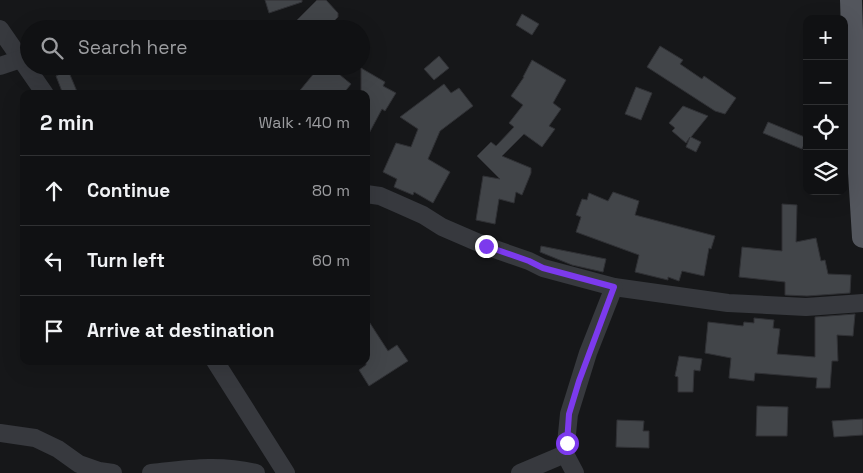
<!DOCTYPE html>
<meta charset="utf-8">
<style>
:root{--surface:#101113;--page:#1e1f21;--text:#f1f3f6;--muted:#9c9da0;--line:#303133}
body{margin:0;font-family:"Space Grotesk",sans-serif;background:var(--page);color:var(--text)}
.controls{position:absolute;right:15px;top:15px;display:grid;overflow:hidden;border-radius:10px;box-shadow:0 5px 20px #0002}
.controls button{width:45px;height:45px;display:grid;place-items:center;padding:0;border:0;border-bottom:1px solid var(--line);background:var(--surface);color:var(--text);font:25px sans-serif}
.stop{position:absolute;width:15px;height:15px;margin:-11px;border:4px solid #7c3aed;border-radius:50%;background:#fff}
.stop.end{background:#7c3aed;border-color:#fff;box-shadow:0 1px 5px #0008}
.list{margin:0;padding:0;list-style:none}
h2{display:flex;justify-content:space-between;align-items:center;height:65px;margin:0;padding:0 20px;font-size:21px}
h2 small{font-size:16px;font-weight:400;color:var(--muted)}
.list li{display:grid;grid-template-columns:32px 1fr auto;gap:15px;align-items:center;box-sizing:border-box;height:70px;padding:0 20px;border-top:1px solid var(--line)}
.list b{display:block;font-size:19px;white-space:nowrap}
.list em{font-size:16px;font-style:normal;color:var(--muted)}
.icon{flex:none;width:28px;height:28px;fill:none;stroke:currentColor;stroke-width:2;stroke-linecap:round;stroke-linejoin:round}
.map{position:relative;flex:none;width:863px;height:473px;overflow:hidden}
.search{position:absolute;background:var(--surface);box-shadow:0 5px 20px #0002;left:20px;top:20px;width:350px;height:55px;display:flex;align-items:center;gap:12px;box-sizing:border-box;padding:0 18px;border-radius:28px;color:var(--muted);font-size:19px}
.panel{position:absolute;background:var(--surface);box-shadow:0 5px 20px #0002;left:20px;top:90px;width:350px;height:275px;border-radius:10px}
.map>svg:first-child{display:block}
.building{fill:#424549;stroke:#303135}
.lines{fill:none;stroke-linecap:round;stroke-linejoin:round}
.minor{stroke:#37393e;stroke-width:18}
.major{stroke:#53565d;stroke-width:22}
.route{stroke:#7c3aed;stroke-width:6}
</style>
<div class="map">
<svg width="863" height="473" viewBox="0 0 863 473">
<rect width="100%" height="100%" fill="#161719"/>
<g class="building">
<path d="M265 0H302V2L269 13Z"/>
<path d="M317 0H326L338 13V17L326 29H288Z"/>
<path d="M522 14 539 24 532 35 516 25Z"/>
<path d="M660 46 683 60 680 64 702 79 704 76 736 98 725 114 715 111 647 67Z"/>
<path d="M439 56 449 68 434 80 424 69Z"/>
<path d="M532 60 566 80 553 103 561 109 549 126 555 129 542 147 524 134 502 156 531 168V173L522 195 516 192 514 203 499 199 495 224 476 220 483 176 500 179 477 156 491 142 496 146 514 127 509 123 523 105 511 96 524 77H523Z"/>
<path d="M320 66H329L351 84 343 94H297Z"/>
<path d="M361 68 385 82 383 86 396 93 385 111 382 109 366 139V94H361Z"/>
<path d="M68 70 78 94H63L56 76Z"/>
<path d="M444 84 451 93 459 88 473 106 440 131 428 159 450 172 433 203 414 192 413 195 394 187 397 179 383 172 396 143 411 147 418 129 400 117Z"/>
<path d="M636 87 652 93 641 120 625 114Z"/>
<path d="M683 106 708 116 691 137 701 142 696 152 686 147 690 137 686 143 672 131 675 128 669 123Z"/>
<path d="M768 122 807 138 802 149 763 133Z"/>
<path d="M613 192 639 201 635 215 715 236 711 249 709 248 704 276 682 271 679 281 668 277V280L635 272 639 255 576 232 581 217 576 215 582 199 587 200 589 193 608 201Z"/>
<path d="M782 204 797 205 796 242 816 238 821 261 825 260 828 274 851 275 850 293 807 296 785 295V282L739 277 742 247 782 251Z"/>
<path d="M541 246 606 259 603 272 572 265 540 252Z"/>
<path d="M855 314 853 336 837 335 838 361H832L830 388H816L817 378 755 373 754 381 729 378 731 358 705 353 708 322 743 326 744 322 754 323V318L774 320 773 328 780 329 777 354 815 357V317Z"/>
<path d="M366 317 388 351 397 345 408 361 369 386 359 370 366 365Z"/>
<path d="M679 356 702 359 700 371 694 370 693 392H678V377L675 376Z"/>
<path d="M757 406 788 407 787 436H756Z"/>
<path d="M863 419V435L834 437 832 421Z"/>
<path d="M617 420 644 421 643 431H649V448L616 447Z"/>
</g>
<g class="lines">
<g class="minor">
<path d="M0 29 45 94"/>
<path d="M0 66 21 59"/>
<path d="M366 194 380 196 396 203 423 215 442 227 486 246 529 261 543 268 614 287 728 303 806 307 863 303"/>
<path d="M215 361 286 473"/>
<path d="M0 433 35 438 58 449 79 464 99 471 113 473"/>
<path d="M151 473C188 469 219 464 256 473"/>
<path d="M520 473 565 454"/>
<path d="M575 473 565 454 569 414 588 353 614 287"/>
</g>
<path class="major" d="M851 0 854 92 863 237"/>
</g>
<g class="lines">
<path class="route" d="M486 246 529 261 543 268 614 287 579 381 569 414 567 443"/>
</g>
</svg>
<div class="controls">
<button>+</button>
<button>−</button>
<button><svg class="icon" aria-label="locate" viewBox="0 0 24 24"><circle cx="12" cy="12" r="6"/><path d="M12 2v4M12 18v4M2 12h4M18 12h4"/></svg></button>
<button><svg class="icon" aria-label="layers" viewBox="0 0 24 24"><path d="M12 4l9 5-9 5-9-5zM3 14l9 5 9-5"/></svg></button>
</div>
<div class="stop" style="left:567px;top:443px"></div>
<div class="stop end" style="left:486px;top:246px"></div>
<div class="search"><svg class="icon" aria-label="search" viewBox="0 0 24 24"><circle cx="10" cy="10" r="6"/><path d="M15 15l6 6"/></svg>Search here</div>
<section class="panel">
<h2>2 min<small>Walk · 140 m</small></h2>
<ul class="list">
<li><svg class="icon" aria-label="ahead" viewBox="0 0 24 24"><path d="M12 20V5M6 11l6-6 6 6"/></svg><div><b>Continue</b></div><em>80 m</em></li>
<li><svg class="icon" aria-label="left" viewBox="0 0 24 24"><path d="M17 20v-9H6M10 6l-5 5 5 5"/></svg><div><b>Turn left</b></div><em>60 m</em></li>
<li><svg class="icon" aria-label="arrive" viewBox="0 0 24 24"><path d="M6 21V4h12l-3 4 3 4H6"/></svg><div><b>Arrive at destination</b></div></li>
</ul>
</section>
</div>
